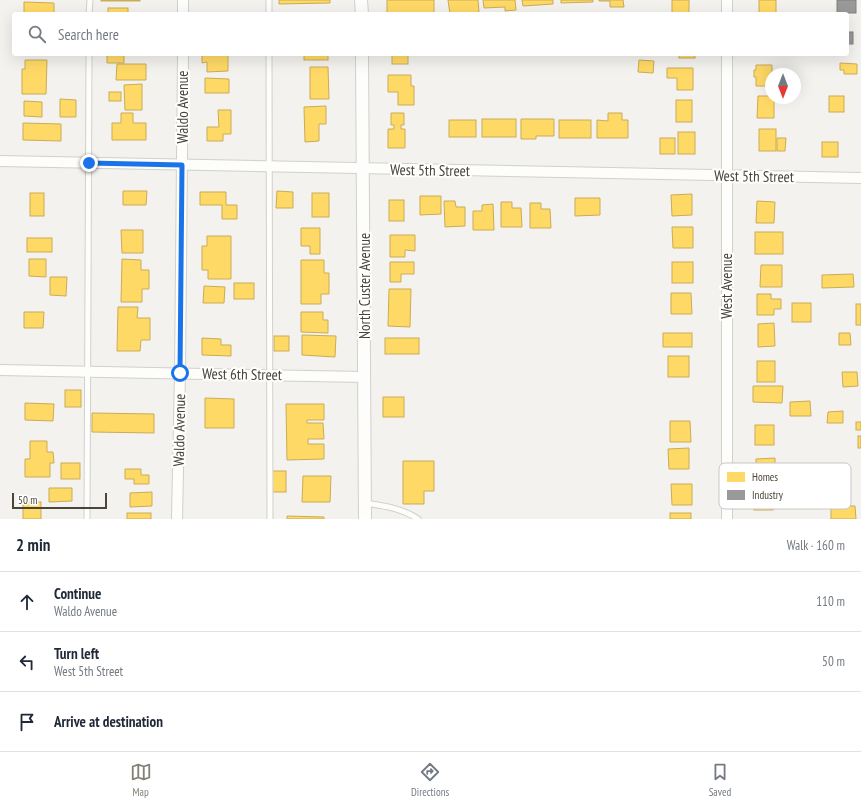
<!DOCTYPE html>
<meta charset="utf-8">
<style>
:root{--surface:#fff;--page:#f6f6f7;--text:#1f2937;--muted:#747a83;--line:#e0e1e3;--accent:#868178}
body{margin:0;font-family:"PT Sans Narrow",sans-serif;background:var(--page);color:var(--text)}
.compass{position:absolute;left:765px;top:68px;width:36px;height:36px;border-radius:50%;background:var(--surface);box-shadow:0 4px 16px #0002;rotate:180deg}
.scale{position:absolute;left:12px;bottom:10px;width:95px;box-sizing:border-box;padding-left:4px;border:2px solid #4b4439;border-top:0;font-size:11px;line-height:14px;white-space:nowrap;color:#4b4439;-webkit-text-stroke:3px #fff;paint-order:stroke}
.stop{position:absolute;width:12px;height:12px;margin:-9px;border:3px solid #1a73e8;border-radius:50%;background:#fff}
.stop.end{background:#1a73e8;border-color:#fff;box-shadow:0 1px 4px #0008}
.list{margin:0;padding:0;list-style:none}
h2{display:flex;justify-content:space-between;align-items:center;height:52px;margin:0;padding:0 16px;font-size:17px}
h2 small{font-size:13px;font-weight:400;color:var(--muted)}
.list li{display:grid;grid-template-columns:26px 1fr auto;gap:12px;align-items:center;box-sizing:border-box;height:60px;padding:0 16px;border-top:1px solid var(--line)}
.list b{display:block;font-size:15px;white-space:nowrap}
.list p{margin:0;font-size:13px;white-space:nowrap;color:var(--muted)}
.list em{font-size:13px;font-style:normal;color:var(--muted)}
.icon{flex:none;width:22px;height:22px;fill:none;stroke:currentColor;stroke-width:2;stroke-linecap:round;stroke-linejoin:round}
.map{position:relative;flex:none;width:861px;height:519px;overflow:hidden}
.search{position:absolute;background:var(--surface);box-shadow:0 4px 16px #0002;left:12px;right:12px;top:12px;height:44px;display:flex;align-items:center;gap:10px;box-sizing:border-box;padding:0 14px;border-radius:4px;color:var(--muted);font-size:15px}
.sheet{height:232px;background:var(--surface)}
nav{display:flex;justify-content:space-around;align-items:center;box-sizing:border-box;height:56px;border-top:1px solid var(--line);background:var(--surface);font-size:11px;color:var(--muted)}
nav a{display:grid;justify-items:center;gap:2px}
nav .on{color:var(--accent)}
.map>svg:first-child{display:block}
.homes{fill:#ffd966;stroke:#c9ac58}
.industry{fill:#999;stroke:#82807c}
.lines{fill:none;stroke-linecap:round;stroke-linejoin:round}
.service-casing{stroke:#d2d0cb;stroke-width:7}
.minor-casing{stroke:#d2d0cb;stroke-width:12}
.tertiary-casing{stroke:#d2d0cb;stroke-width:14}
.service{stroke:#fdfdfc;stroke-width:5}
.minor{stroke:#fdfdfc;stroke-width:10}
.tertiary{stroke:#fdfdfc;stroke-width:12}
.route{stroke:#1a73e8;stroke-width:5}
.labels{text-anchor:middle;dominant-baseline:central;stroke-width:4;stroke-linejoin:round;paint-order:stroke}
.street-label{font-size:15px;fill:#4b4439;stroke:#fff}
.key{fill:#fff;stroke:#c9c7c4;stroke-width:1}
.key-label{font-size:11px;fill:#4b4439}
</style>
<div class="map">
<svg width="861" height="519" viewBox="0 0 861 519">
<rect width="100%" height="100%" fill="#f4f2ee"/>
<g class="homes">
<rect x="101" y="0" width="39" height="1"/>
<path d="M279 0H330V3L279 4Z"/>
<path d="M387 0H434V13H408V14H387Z"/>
<path d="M448 0H478L479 12 468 14H450Z"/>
<path d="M483 0H515L516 10 505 11V7L484 8Z"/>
<path d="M522 0H553V4L523 6Z"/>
<path d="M561 0H593V2L561 3Z"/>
<path d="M599 0H623L624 7H610V1H599Z"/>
<rect x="672" y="0" width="17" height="14"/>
<rect x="759" y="0" width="17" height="14"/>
<path d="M24 2 54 3V14H24Z"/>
<rect x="108" y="8" width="20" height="6"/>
<path d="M124 54V63H107V55Z"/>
<path d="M202 54H228V71L207 72V62L202 63Z"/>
<rect x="304" y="54" width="24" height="6"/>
<rect x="392" y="54" width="16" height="10"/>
<rect x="679" y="54" width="16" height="4"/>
<path d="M25 60H47L46 94H22V69H25Z"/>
<path d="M639 60 654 61 653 73 638 72Z"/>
<path d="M840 63 857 64V74H844V70H840Z"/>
<path d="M117 64H146V80H116Z"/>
<path d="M756 65H772V74H771V86H756V77H754V70H756Z"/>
<path d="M310 67H328L329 99H310Z"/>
<path d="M667 68H693V90H677V78H667Z"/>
<path d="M388 75H411V86H414V105H398V92H388Z"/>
<path d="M205 78 229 79V93H205Z"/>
<path d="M142 84V110H125L124 85Z"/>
<rect x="109" y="92" width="12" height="9"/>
<path d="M758 96H771V98H774V118H757Z"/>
<rect x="829" y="96" width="15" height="16"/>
<path d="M60 99 76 100V117H60Z"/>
<rect x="676" y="100" width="16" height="22"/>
<path d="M24 101 42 102V117L24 116Z"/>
<path d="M326 106V124H319V141L305 142 304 107Z"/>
<path d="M218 110H231V134H223V141H207V127H219Z"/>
<path d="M121 113H133V123H146V140H112V123H121Z"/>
<path d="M391 113H404V125H401V129H405V148H388V129H394V125H391Z"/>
<path d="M608 113H622V120H628V138H597V120L608 121Z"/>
<rect x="482" y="119" width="34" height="18"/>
<path d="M521 119H554V136H536V139H521Z"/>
<rect x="449" y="120" width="27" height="17"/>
<rect x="559" y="120" width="32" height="18"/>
<path d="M23 123 61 124V141L23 140Z"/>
<rect x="759" y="129" width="17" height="22"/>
<rect x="678" y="132" width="17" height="22"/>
<rect x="660" y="138" width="15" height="16"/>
<path d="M777 138H786L785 151H777Z"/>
<rect x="822" y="142" width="16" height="15"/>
<path d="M123 191H147L146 205H123Z"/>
<path d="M277 191 293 192V208H276Z"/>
<path d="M200 192H226V205H237V219H222V205H200Z"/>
<rect x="30" y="193" width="14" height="23"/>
<rect x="312" y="193" width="17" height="24"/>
<path d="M692 194V215L672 216 671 195Z"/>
<path d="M420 196H441V214L420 215Z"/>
<path d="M575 198H600V215L575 216Z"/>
<rect x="389" y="200" width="15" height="21"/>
<path d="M444 201H455L456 207H465V226L445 227Z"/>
<path d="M757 201 775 202 774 223H756Z"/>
<path d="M501 202H512V208H521L522 227H501Z"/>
<path d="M530 203H541V209H550L551 228H530Z"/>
<path d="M493 204 494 230H473V211H482V205Z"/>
<path d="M672 227H693V248H673Z"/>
<path d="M301 228H320V254H310V246H301Z"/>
<path d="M121 230H143V253H122Z"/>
<rect x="755" y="232" width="28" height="22"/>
<path d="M390 235H415V251L405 250V257H390Z"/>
<path d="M207 236H231V279H208V270H202V246H207Z"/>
<rect x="27" y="238" width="25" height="14"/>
<path d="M29 259H46V277L29 276Z"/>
<path d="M122 259 141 260V270H149V289H142V302H121Z"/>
<path d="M301 260H324V273H329V294H321V304H301Z"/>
<path d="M390 262H414V274H401V282H390Z"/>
<rect x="672" y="262" width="21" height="21"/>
<path d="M761 265H782V287H760Z"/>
<path d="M853 274 854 287 822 288V275Z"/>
<path d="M50 277H67L66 296 50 295Z"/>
<rect x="234" y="283" width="20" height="16"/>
<path d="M204 286 225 287 224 303H203Z"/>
<path d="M389 289H411L410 327 388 326Z"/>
<path d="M671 293H691L692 314H671Z"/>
<path d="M757 294H771V299H781V309H774V315H757Z"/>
<rect x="792" y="303" width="19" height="19"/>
<rect x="856" y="304" width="5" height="21"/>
<path d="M118 307H138L137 318H150V340H141L140 351H117Z"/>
<path d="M24 312H44L43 328H24Z"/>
<path d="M301 312H323V320H328V333L301 332Z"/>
<path d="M774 323 775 346 758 347V324Z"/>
<rect x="663" y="333" width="29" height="14"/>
<path d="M839 333H850L851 345H839Z"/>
<path d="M302 335 336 336 335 357 302 355Z"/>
<rect x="274" y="336" width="15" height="15"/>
<path d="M202 338 221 339V345H231V356L202 355Z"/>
<rect x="385" y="338" width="34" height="16"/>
<rect x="668" y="356" width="21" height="21"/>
<rect x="757" y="361" width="18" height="21"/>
<path d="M842 372H857L858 386 843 387Z"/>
<path d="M753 386H783L782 403 753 402Z"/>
<rect x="65" y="390" width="16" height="17"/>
<rect x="383" y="397" width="21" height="20"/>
<path d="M205 398 234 399V428H205Z"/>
<path d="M810 401 811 416H790V402Z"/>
<path d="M25 403 54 404 53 421 25 420Z"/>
<path d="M286 404H324V420H307V423H323L324 439H308V444H324V459L287 460Z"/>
<path d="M843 411V423H827L828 412Z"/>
<path d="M92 413 154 414V433L92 432Z"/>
<path d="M670 421H690L691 442H670Z"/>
<rect x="856" y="422" width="5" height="8"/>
<rect x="755" y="425" width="19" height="20"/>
<rect x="858" y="436" width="3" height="12"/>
<path d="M30 441H47V452H53L54 463H50V477H25V459H30Z"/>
<path d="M689 448V469H669L668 449Z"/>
<path d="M775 458V479H756V459Z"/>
<path d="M403 461H434V491H424V504H403Z"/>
<rect x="61" y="463" width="19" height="16"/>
<path d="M125 469H141V475H149V484H134V479H125Z"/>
<rect x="272" y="471" width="14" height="21"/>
<path d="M303 476H331L330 502H302Z"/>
<path d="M671 484H692V505H672Z"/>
<path d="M49 488H72V501L49 502Z"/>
<rect x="754" y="490" width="19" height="20"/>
<path d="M152 492V506L130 507V493Z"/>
<rect x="23" y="502" width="18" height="17"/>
<path d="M831 506H855L856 519H831Z"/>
<rect x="127" y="513" width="24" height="6"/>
<rect x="670" y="513" width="21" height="6"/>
<path d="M287 516 324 517V519H287Z"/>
</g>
<g class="industry">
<rect x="837" y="0" width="19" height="13"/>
<rect x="847" y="32" width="6" height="12"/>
</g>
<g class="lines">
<defs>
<g id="service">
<path d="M269 0V14"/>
<path d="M89 14 90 0"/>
<path d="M269 54 270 519"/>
<path d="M365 503C384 506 402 508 418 519"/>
<path d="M87 519 89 54"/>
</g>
<g id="minor">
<path d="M183 14V0"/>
<path d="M727 14V0"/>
<path d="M727 54V519"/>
<path d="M0 161 861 178"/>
<path d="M0 370 364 377"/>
<path d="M177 519 180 373 183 54"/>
</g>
<g id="tertiary">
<path d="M361 0 362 14"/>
<path d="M362 54 365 519"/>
</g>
</defs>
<use href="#service" class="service-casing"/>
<use href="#minor" class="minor-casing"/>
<use href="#tertiary" class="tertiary-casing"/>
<use href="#service" class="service"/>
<use href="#minor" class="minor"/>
<use href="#tertiary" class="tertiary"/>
</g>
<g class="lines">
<path class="route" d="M89 163 182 165 180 373"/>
</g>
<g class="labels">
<g class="street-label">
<text transform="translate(182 107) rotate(-90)">Waldo Avenue</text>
<text transform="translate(430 170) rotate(1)">West 5th Street</text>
<text transform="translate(754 176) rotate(1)">West 5th Street</text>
<text transform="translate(364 286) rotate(-90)">North Custer Avenue</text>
<text transform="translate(726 286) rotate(-90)">West Avenue</text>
<text transform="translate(242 374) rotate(1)">West 6th Street</text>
<text transform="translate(179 430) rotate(-89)">Waldo Avenue</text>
</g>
</g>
<rect x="719" y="463" width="132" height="46" rx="6" class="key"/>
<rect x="727" y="472" width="18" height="10" fill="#ffd966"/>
<rect x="727" y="490" width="18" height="10" fill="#999"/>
<g class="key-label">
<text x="752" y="481">Homes</text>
<text x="752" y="499">Industry</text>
</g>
</svg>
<svg class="compass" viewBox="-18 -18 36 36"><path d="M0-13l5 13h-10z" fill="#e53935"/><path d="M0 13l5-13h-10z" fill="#747a83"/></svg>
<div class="scale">50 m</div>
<div class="stop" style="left:180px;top:373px"></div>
<div class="stop end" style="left:89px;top:163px"></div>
<div class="search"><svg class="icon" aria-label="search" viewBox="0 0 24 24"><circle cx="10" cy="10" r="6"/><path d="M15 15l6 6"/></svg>Search here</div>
</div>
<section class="sheet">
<h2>2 min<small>Walk · 160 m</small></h2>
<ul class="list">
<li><svg class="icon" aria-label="ahead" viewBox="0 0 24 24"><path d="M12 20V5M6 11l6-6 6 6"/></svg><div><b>Continue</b><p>Waldo Avenue</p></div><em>110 m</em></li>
<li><svg class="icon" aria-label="left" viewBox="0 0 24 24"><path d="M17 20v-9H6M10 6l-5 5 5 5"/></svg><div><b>Turn left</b><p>West 5th Street</p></div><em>50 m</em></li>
<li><svg class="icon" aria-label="arrive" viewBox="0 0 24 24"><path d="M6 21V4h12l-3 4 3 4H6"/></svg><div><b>Arrive at destination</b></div></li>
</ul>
</section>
<nav>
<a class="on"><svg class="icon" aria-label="map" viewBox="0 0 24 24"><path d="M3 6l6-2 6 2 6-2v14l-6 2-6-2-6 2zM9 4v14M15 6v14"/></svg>Map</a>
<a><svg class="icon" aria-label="directions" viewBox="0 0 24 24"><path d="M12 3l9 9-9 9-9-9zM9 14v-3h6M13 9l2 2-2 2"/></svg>Directions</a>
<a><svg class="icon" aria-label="saved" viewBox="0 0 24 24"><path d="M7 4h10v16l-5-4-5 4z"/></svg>Saved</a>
</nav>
